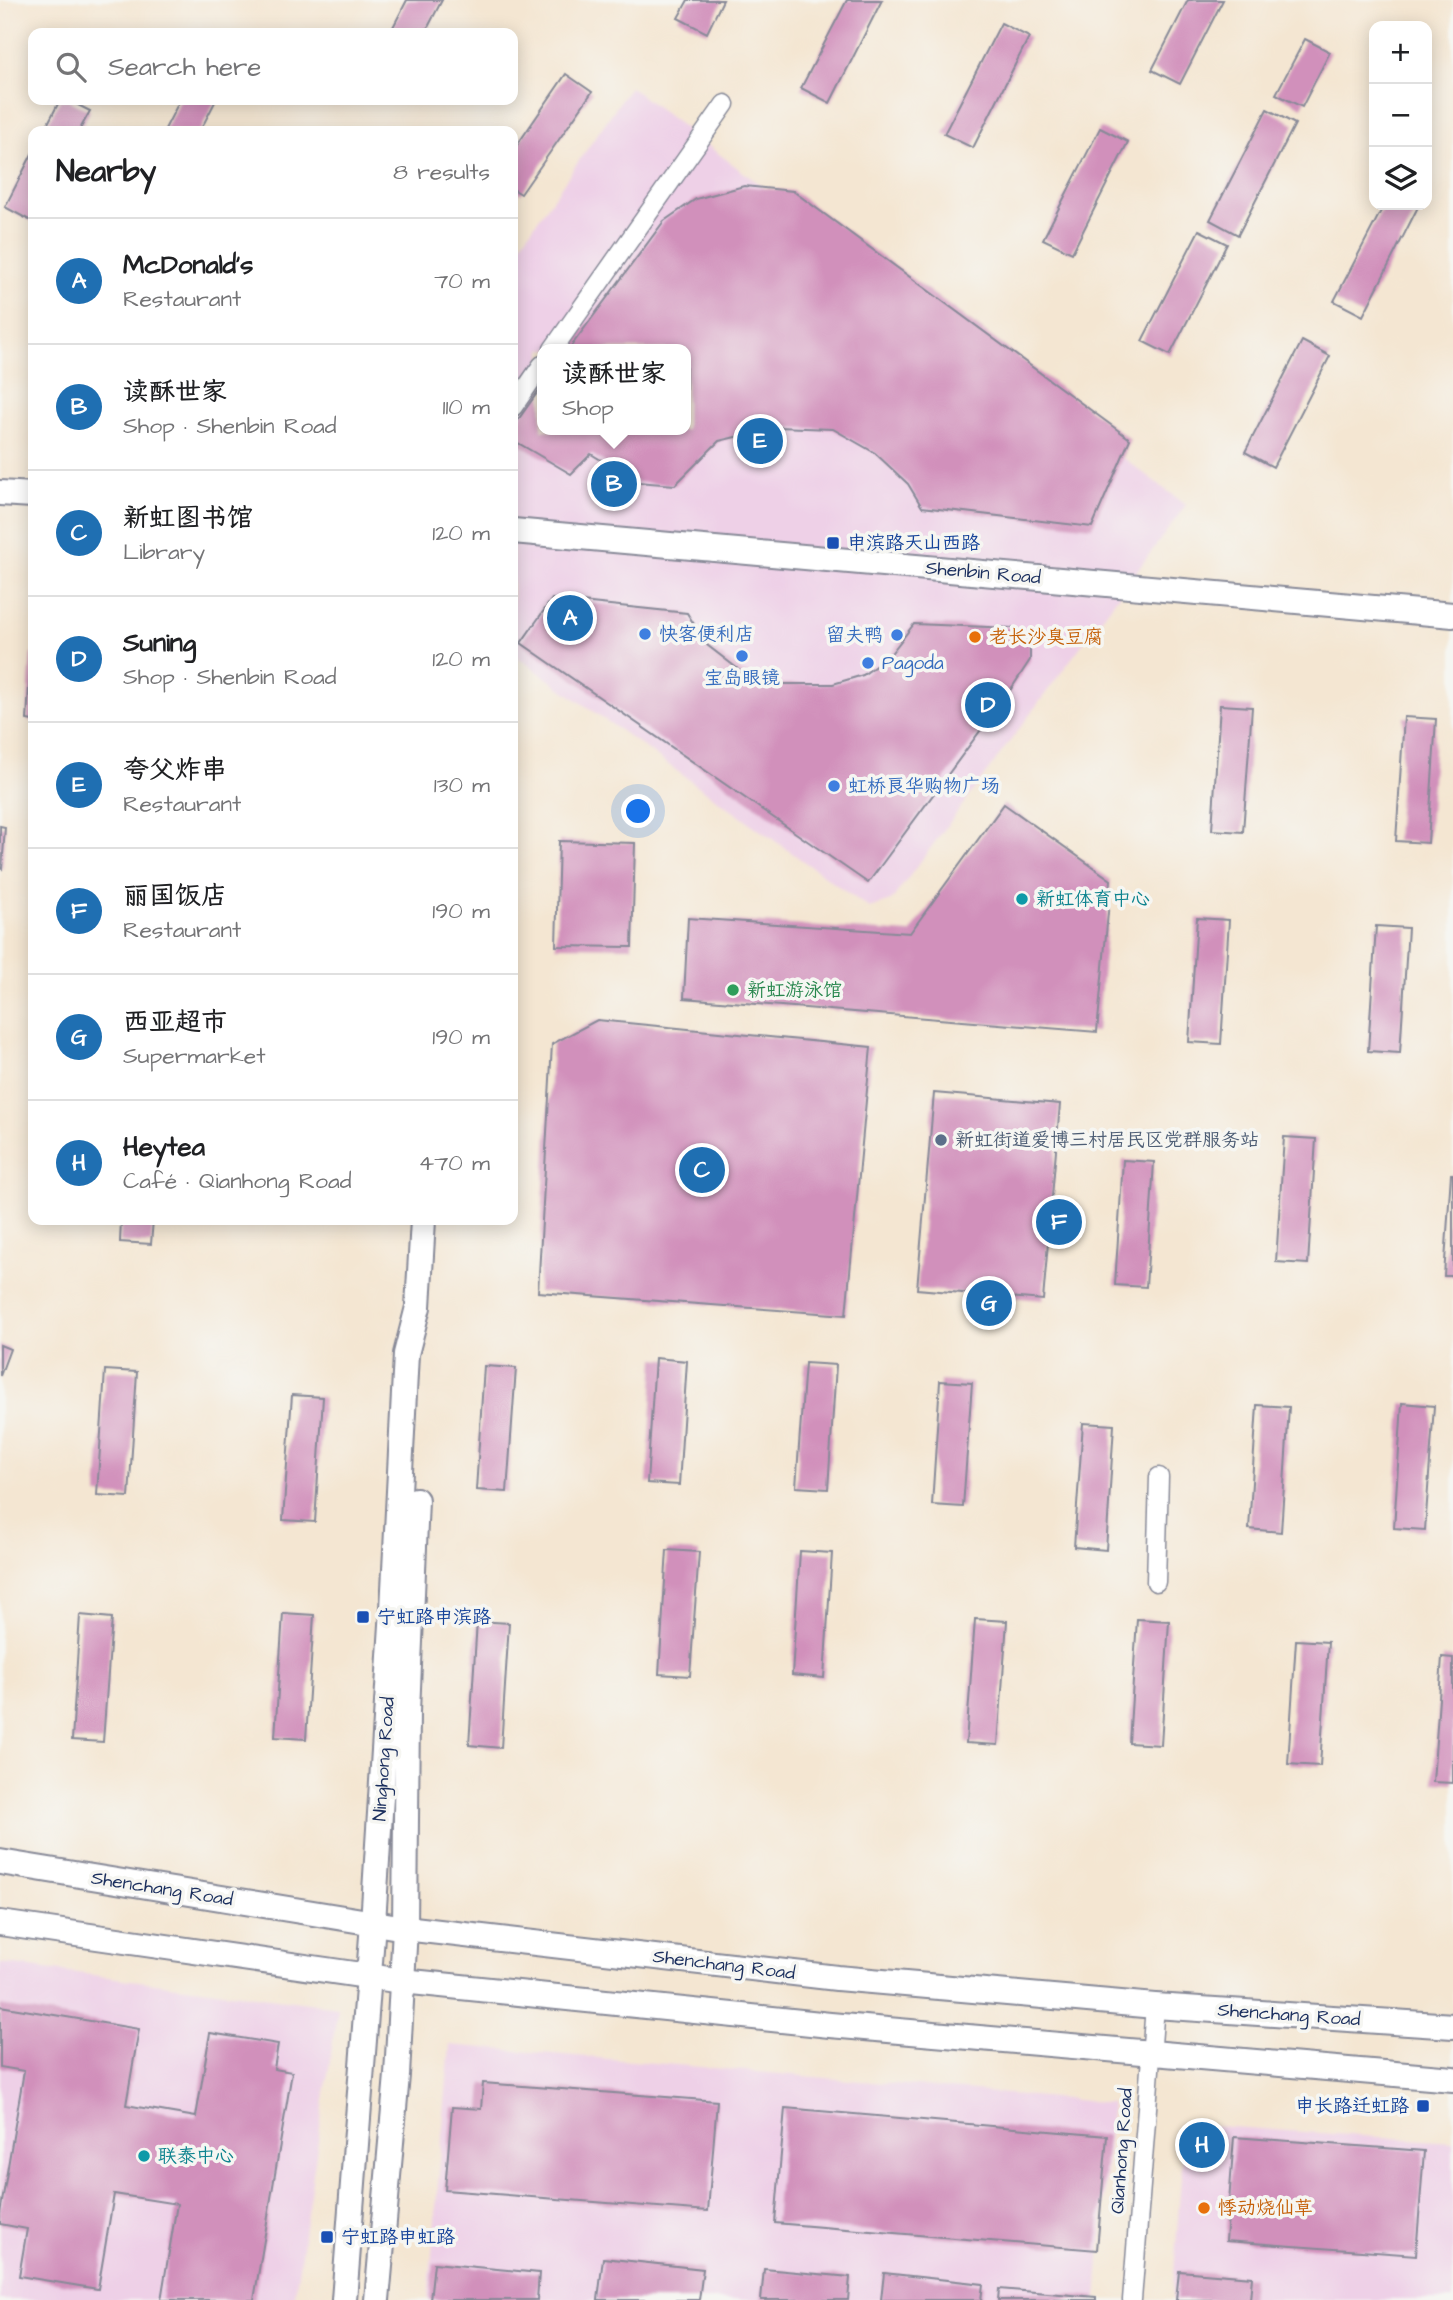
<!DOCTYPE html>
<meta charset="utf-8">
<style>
:root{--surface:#fff;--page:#f6f6f6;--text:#202124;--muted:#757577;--line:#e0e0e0;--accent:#1f6fb2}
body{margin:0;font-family:"Architects Daughter","LXGW WenKai TC",sans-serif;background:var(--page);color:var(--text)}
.controls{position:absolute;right:21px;top:21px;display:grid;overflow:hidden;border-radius:14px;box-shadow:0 4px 18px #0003}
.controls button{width:63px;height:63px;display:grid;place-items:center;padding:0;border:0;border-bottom:2px solid var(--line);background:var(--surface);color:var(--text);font:35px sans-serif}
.you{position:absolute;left:639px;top:812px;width:24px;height:24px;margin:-18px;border:5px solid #fff;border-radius:50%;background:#1a73e8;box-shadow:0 0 0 10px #1a73e833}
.badge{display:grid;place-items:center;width:46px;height:46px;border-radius:50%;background:var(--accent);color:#fff;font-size:23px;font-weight:700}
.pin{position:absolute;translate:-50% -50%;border:4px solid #fff;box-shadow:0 2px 7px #0006}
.popup{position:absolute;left:537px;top:344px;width:154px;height:91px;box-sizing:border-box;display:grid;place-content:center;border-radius:14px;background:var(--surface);filter:drop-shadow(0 2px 5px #0005);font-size:23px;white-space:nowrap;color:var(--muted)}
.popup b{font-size:26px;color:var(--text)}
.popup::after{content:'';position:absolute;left:50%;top:100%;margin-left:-14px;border:14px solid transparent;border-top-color:var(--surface)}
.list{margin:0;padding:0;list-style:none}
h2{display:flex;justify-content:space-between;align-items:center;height:91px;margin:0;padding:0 28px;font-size:30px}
h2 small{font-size:23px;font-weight:400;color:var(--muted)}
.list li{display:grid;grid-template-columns:46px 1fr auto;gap:21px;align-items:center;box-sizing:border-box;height:126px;padding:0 28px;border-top:2px solid var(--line)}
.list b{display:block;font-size:26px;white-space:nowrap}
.list p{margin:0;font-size:23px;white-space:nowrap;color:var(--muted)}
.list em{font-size:23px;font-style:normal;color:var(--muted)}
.icon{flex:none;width:38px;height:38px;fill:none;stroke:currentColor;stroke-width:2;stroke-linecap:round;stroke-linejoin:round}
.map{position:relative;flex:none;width:1453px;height:2300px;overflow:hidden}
.search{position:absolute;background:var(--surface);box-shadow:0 4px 18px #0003;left:28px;top:28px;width:490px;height:77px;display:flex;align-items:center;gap:18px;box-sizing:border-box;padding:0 24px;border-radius:14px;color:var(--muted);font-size:26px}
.panel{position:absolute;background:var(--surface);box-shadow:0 4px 18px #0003;left:28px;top:126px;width:490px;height:1099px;border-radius:14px}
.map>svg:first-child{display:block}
.built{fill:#eed0e7;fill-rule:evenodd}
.building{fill:#d190bb}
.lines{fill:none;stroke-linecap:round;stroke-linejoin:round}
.street-casing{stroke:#888a98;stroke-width:21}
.secondary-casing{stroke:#888a98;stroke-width:28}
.street{stroke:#fff;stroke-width:18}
.secondary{stroke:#fff;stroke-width:24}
.transit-dot{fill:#1a4fb4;stroke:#f6f6f2;stroke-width:2.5}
.shop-dot{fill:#3f7fe0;stroke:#f6f6f2;stroke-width:2.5}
.food-dot{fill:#e8710a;stroke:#f6f6f2;stroke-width:2.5}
.culture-dot{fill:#0f9aa8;stroke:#f6f6f2;stroke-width:2.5}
.leisure-dot{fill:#2e9e5b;stroke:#f6f6f2;stroke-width:2.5}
.service-dot{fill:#5c6f8a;stroke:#f6f6f2;stroke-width:2.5}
.labels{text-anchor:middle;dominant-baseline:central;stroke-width:7;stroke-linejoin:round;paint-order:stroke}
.transit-label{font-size:19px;fill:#164399;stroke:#f6f6f2;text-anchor:start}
.street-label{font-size:19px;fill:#1b2f5e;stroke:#f6f6f2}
.shop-label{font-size:19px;fill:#366cbe;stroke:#f6f6f2;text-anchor:start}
.food-label{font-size:19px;fill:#c56008;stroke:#f6f6f2;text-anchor:start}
.culture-label{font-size:19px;fill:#0d838f;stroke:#f6f6f2;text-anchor:start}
.leisure-label{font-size:19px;fill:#27864d;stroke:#f6f6f2;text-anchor:start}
.service-label{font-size:19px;fill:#4e5e75;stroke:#f6f6f2;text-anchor:start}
</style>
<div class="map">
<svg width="1453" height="2300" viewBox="0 0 1453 2300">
<rect width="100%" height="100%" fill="#f6f6f2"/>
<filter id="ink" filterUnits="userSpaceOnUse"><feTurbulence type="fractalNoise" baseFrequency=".0143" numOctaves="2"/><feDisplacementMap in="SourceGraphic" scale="14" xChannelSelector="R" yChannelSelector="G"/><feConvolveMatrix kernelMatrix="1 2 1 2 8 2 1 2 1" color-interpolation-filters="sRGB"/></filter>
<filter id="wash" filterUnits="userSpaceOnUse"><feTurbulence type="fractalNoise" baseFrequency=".00686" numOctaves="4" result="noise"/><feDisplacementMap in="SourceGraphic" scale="28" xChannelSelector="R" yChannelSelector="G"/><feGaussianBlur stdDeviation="1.57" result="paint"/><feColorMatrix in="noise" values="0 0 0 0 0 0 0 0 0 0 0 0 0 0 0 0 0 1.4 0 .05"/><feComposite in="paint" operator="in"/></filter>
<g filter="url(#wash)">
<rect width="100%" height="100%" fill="#f4e6d2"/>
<g class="built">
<path d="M630 87 1186 505 891 901 869 908 513 654V256ZM542 349H686V430H542Z"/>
<path d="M0 1963 338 2007 294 2300H0Z"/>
<path d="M450 2045 1111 2103 1097 2300H428Z"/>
<path d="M1185 2124 1453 2142V2300H1172Z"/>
</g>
<g id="blocks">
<g class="building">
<path d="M407 0H442L425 33H390Z"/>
<path d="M688 0H723L707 33 678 18Z"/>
<path d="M847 0H882L830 103 801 88Z"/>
<path d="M1188 0H1223L1180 84 1152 70Z"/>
<path d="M1001 23 1029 37 973 148 944 134Z"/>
<path d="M1305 39 1330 52 1302 107 1276 94Z"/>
<path d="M566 74 592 92 521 194 513 189V151Z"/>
<path d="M60 100H68L90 111 79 131H44Z"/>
<path d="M180 100H216L200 131H164Z"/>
<path d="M1267 109 1295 124 1238 235 1210 220Z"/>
<path d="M1100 128 1128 142 1072 253 1043 239Z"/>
<path d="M33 152V222L5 207Z"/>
<path d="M744 186 793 191 1130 439 1092 527 922 507 908 484 875 453 833 429 777 427 719 441 675 485 637 482 591 454 571 474 513 440V427L542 386V430H686V349H569L664 221 696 199Z"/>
<path d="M1384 205H1419L1363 316 1334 301Z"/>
<path d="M1199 230 1227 244 1170 355 1142 341Z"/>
<path d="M1302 341 1330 356 1273 467 1245 452Z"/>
<path d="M552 599 687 613 707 645 742 672 782 684H833L863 675 889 656 914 624 1013 628 1030 638V660L1011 689 868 883 521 643Z"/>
<path d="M31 654H33V721L27 720Z"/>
<path d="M1220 705 1252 707 1243 832 1212 830Z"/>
<path d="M1404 717 1436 719 1428 843 1396 841Z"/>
<path d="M1004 804 1111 880 1097 1032 684 998 688 918 910 933Z"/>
<path d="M0 826 5 827 2 869 0 868Z"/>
<path d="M559 841 635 843 632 947 556 946Z"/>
<path d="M1197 918 1229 920 1221 1044 1189 1042Z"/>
<path d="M1376 926 1408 928 1400 1053 1368 1051Z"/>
<path d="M597 1020 871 1047 846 1315 538 1292 552 1044Z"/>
<path d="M934 1093 1060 1104 1043 1300 917 1289Z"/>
<path d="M1284 1137 1316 1139 1308 1264 1276 1262Z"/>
<path d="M1123 1160 1154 1162 1146 1287 1115 1285Z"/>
<path d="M1451 1174H1453V1276H1444Z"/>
<path d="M121 1220H153L151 1244 120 1242Z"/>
<path d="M0 1345 10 1349 0 1376Z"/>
<path d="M655 1358 687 1361 679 1485 647 1483Z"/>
<path d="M805 1363 836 1365 828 1489 796 1487Z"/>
<path d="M484 1366 516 1368 507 1492 476 1490Z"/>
<path d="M105 1370 137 1372 129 1497 97 1495Z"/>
<path d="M940 1381 972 1383 963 1507 932 1505Z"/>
<path d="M292 1395 323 1397 315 1522 283 1520Z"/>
<path d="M1402 1403 1434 1406 1425 1530 1394 1528Z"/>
<path d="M1257 1405 1289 1407 1281 1532 1249 1529Z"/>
<path d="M1083 1423 1114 1425 1106 1550 1074 1547Z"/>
<path d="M667 1550 699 1552 690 1676 659 1674Z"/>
<path d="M800 1551 832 1553 824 1678 792 1675Z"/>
<path d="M283 1613 314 1615 306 1739 275 1737Z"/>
<path d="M80 1615 112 1618 103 1742 72 1740Z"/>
<path d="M975 1619 1007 1621 998 1745 966 1743Z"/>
<path d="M1137 1619 1169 1621 1161 1745 1129 1743Z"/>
<path d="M477 1621 509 1623 501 1748 469 1745Z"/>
<path d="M1296 1640 1328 1642 1320 1766 1288 1764Z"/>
<path d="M1442 1657 1453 1658V1783L1433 1782Z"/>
<path d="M0 2006 139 2029 126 2105 196 2117 210 2033 278 2044 274 2069 292 2072 254 2300H161L177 2204 114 2194 98 2289 19 2276 27 2229 0 2224V2214L24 2071 0 2067Z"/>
<path d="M483 2083 717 2101 708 2211 445 2190 452 2107 481 2109Z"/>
<path d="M785 2108 1107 2136 1097 2250 775 2223Z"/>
<path d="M1234 2137 1424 2151 1416 2255 1226 2241Z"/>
<path d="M603 2258 703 2269 699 2300H598Z"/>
<path d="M434 2263 539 2273 537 2300H430Z"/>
<path d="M764 2269 850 2277 848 2300H761Z"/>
<path d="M1179 2271 1252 2277 1250 2300H1176Z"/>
<path d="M884 2273 983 2284 981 2300H881Z"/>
<path d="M999 2289 1096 2297V2300H998Z"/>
</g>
</g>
</g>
<g filter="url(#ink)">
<use href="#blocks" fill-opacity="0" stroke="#888a98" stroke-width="2"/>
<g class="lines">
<defs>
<g id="street">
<path d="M553 349 725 104"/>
<path d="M513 407 542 365"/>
<path d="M1156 1582 1159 1477"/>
<path d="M1132 2300 1155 2006"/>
</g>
<g id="secondary">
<path d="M0 493 33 495"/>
<path d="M513 531 1453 615"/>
<path d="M0 1862 405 1928 837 1978 1155 2006 1453 2026"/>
<path d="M0 1923 402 1981 830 2025 1453 2079"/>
<path d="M344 2300 373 1923 393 1609 406 1354 418 1307 423 1220"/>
<path d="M377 2300 397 2075 405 1928 407 1712 416 1500"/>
</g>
</defs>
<use href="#street" class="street-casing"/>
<use href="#secondary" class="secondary-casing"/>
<use href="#street" class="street"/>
<use href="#secondary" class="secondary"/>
</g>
</g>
<g class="transit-dot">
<rect x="826" y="536" width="14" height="14" rx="3.5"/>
<rect x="356" y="1610" width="14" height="14" rx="3.5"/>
<rect x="1416" y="2099" width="14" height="14" rx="3.5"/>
<rect x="320" y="2230" width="14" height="14" rx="3.5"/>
</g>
<g class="shop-dot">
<circle cx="645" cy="634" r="7"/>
<circle cx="897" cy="635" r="7"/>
<circle cx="742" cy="656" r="7"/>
<circle cx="868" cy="663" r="7"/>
<circle cx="834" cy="786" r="7"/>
</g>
<g class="food-dot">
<circle cx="975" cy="637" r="7"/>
<circle cx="1204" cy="2208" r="7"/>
</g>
<g class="culture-dot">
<circle cx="1022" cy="899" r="7"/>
<circle cx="144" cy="2156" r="7"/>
</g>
<circle class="leisure-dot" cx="733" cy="990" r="7"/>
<circle class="service-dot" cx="941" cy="1140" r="7"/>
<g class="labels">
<g class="transit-label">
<text x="847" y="543">申滨路天山西路</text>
<text x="377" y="1617">宁虹路申滨路</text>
<text x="1409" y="2106" text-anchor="end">申长路迁虹路</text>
<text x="341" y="2237">宁虹路申虹路</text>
</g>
<g class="street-label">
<text transform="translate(983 573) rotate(5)">Shenbin Road</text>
<text transform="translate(384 1759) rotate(-86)">Ninghong Road</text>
<text transform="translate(162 1889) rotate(9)">Shenchang Road</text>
<text transform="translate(724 1965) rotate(7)">Shenchang Road</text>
<text transform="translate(1289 2015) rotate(4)">Shenchang Road</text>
<text transform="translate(1122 2151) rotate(-86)">Qianhong Road</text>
</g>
<g class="shop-label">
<text x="659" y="634">快客便利店</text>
<text x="883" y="635" text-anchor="end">留夫鸭</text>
<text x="882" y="663">Pagoda</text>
<text x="742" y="678" text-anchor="middle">宝岛眼镜</text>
<text x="848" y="786">虹桥良华购物广场</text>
</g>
<g class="food-label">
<text x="989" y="637">老长沙臭豆腐</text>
<text x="1218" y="2208">悸动烧仙草</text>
</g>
<g class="culture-label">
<text x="1036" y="899">新虹体育中心</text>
<text x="158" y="2156">联泰中心</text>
</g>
<g class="leisure-label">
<text x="747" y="990">新虹游泳馆</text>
</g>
<g class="service-label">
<text x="955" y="1140">新虹街道爱博三村居民区党群服务站</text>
</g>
</g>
</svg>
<div class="controls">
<button>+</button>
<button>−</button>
<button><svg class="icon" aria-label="layers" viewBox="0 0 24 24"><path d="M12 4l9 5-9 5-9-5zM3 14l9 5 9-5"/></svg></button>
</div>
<div class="you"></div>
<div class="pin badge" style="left:570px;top:618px">A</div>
<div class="pin badge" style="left:614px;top:484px">B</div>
<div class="popup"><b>读酥世家</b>Shop</div>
<div class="pin badge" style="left:702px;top:1170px">C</div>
<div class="pin badge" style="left:988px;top:705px">D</div>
<div class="pin badge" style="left:760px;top:441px">E</div>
<div class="pin badge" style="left:1059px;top:1222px">F</div>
<div class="pin badge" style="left:989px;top:1303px">G</div>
<div class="pin badge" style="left:1202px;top:2145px">H</div>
<div class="search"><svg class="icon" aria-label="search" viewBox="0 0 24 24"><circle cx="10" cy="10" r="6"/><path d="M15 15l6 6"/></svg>Search here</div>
<section class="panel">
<h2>Nearby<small>8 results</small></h2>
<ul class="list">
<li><span class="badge">A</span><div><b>McDonald's</b><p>Restaurant</p></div><em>70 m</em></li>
<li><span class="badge">B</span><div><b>读酥世家</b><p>Shop · Shenbin Road</p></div><em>110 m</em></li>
<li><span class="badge">C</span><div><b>新虹图书馆</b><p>Library</p></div><em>120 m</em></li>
<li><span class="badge">D</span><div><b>Suning</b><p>Shop · Shenbin Road</p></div><em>120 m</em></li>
<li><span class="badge">E</span><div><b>夸父炸串</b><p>Restaurant</p></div><em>130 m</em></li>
<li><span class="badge">F</span><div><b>丽国饭店</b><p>Restaurant</p></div><em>190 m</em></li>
<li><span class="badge">G</span><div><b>西亚超市</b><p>Supermarket</p></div><em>190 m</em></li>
<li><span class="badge">H</span><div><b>Heytea</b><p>Café · Qianhong Road</p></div><em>470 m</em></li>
</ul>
</section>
</div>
